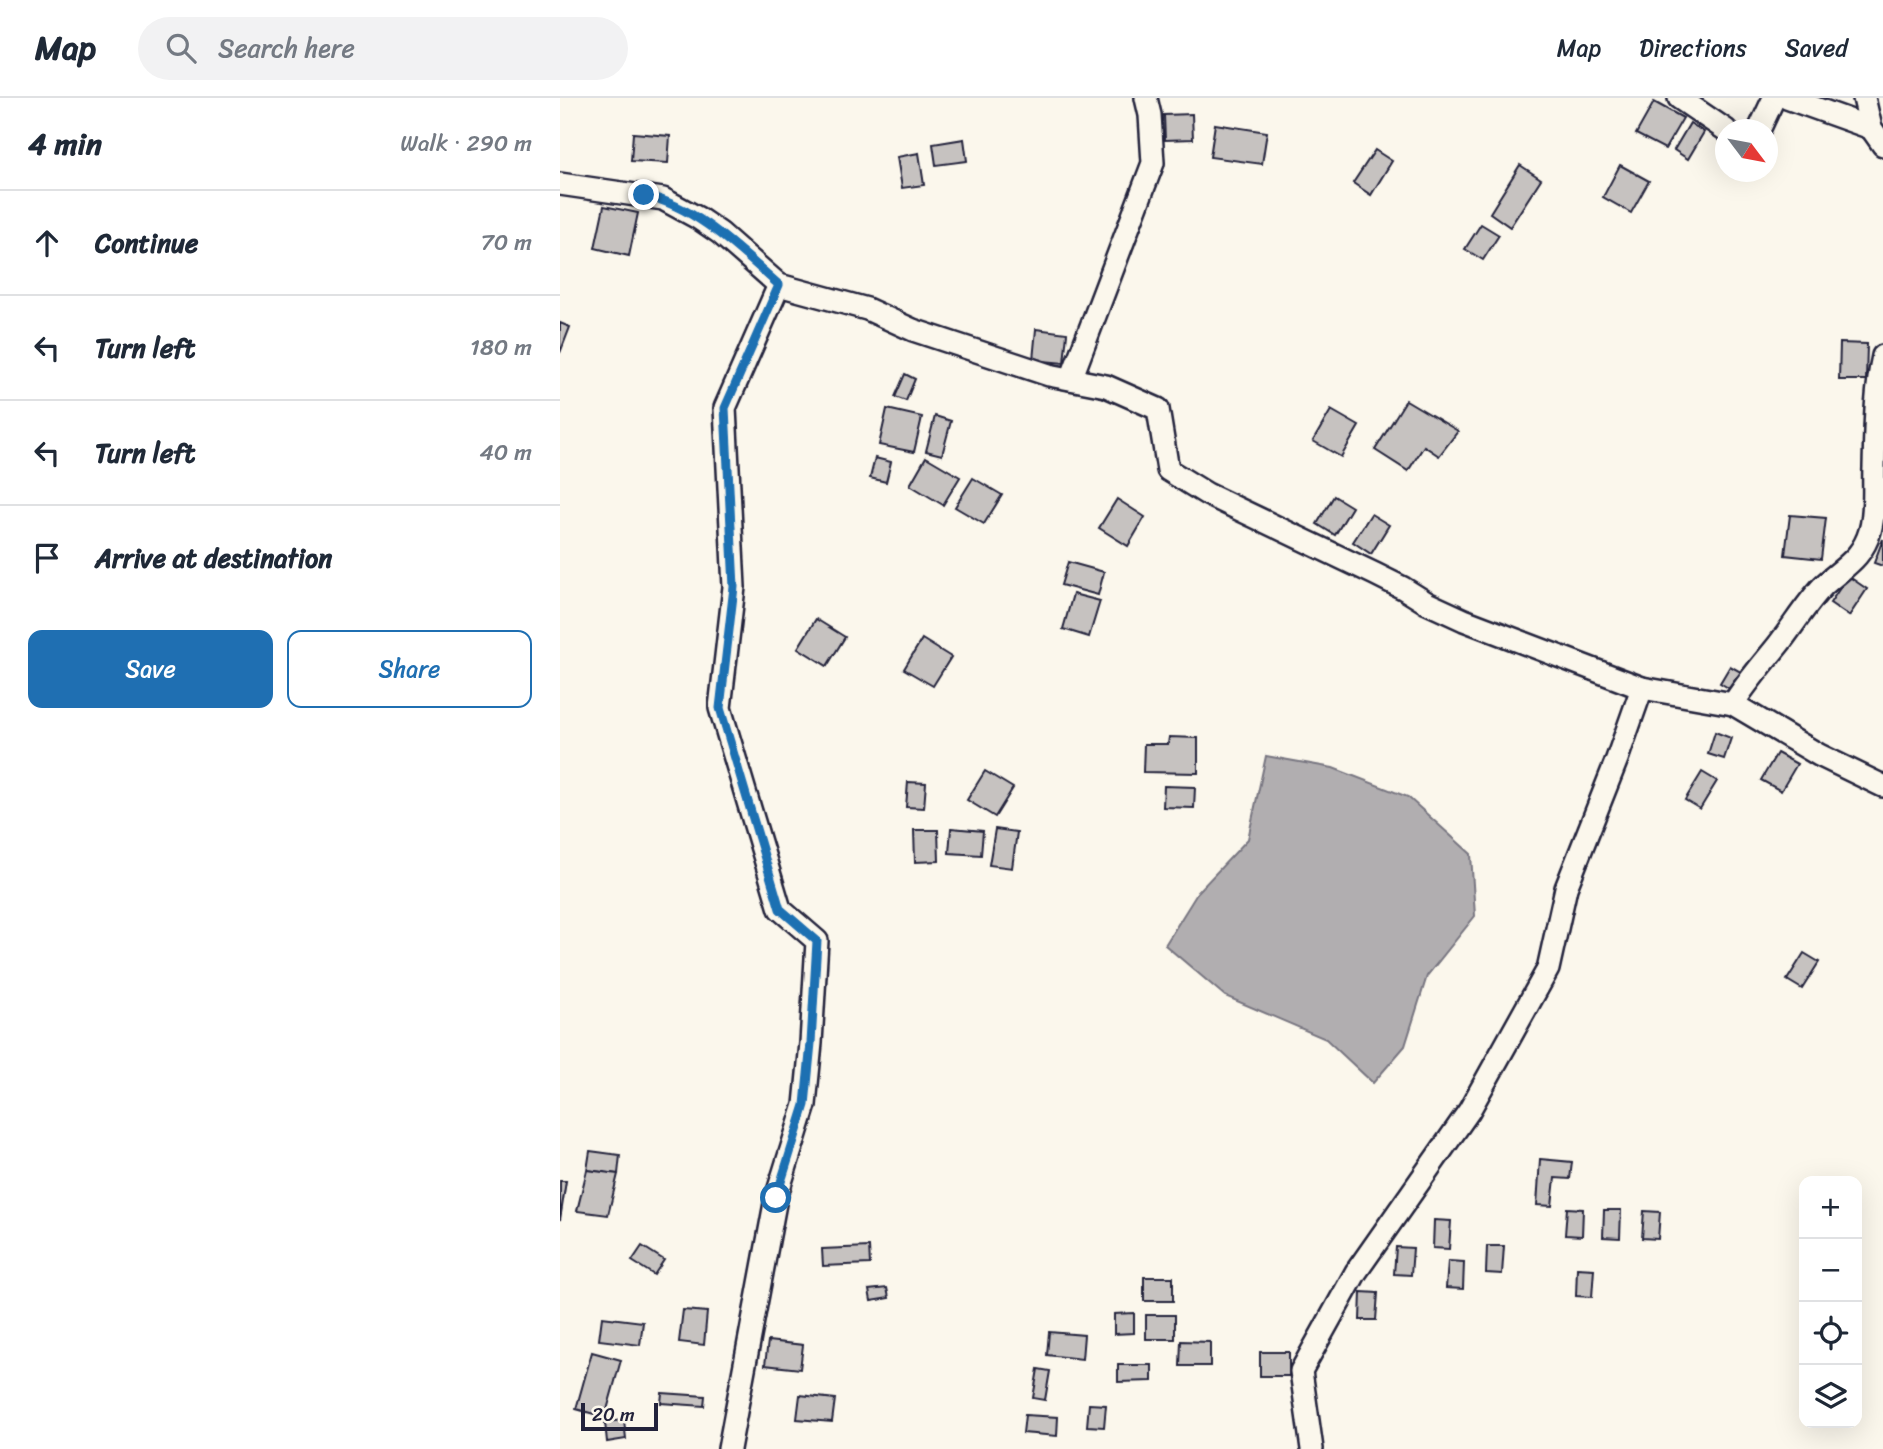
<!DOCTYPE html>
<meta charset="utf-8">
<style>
:root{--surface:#fff;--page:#f2f2f3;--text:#1f2937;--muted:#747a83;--line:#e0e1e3;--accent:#1f6fb2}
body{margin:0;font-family:Sriracha,sans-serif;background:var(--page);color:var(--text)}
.controls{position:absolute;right:21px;bottom:21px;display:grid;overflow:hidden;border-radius:14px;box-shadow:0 7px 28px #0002}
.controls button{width:63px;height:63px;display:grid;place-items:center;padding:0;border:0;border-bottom:2px solid var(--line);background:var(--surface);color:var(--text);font:35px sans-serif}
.compass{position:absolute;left:1155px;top:21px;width:63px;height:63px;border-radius:50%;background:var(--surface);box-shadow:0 7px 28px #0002;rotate:122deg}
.scale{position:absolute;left:21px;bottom:18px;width:77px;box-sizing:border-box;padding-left:7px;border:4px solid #22223b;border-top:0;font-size:19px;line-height:24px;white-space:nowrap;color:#22223b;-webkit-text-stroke:5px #fbf7ec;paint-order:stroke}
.stop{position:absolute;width:21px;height:21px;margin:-16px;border:5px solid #1f6fb2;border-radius:50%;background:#fff}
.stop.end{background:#1f6fb2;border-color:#fff;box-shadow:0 2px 7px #0008}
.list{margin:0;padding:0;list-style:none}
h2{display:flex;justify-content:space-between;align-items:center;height:91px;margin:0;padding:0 28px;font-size:30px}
h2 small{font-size:23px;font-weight:400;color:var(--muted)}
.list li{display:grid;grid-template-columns:46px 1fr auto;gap:21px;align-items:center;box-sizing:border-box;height:105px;padding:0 28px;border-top:2px solid var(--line)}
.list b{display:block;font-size:26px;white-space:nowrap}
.list em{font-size:23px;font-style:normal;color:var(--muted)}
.actions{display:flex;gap:14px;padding:21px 28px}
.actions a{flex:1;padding:16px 0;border:2px solid var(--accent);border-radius:14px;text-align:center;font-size:24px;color:var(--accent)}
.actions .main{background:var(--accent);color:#fff}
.icon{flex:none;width:38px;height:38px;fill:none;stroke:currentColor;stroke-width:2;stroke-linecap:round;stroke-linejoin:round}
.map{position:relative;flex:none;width:1323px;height:1351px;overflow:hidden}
header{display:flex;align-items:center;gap:42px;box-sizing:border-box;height:98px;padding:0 35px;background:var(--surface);border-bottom:2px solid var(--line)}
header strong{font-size:33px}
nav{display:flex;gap:38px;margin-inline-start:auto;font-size:24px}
.search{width:490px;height:63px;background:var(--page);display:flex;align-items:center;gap:18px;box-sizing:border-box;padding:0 24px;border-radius:38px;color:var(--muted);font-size:26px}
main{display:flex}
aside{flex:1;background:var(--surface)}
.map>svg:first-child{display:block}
.water{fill:#b1aeb0;stroke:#787681;stroke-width:2}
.building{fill:#c6c2c0;stroke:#22223b;stroke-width:2}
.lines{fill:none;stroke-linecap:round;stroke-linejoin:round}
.street-casing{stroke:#22223b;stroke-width:26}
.street{stroke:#fbf7ec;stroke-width:21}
.route{stroke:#1f6fb2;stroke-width:9}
</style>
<header>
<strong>Map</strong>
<div class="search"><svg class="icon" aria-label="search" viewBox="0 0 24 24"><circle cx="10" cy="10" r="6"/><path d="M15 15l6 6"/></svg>Search here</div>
<nav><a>Map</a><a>Directions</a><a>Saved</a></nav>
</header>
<main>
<aside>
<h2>4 min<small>Walk · 290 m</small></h2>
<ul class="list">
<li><svg class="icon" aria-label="ahead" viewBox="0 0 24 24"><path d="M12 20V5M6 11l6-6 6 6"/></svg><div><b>Continue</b></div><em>70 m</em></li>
<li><svg class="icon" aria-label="left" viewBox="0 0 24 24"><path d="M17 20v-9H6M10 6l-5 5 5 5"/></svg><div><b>Turn left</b></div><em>180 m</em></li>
<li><svg class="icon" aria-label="left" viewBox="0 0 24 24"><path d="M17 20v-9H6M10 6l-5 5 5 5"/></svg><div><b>Turn left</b></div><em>40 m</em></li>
<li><svg class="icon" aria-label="arrive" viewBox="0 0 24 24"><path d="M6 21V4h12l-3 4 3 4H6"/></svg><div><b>Arrive at destination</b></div></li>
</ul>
<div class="actions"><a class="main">Save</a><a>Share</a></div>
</aside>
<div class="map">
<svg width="1323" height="1351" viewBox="0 0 1323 1351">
<rect width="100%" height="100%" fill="#fbf7ec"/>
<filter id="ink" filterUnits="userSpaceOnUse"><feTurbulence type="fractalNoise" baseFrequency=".0143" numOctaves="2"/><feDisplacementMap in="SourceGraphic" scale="14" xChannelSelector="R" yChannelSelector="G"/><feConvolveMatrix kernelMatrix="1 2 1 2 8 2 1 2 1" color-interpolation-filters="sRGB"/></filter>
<g filter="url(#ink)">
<path class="water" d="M706 658 773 670 848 699 911 756 915 818 867 878 845 948 813 985 766 941 665 898 605 847 638 794 688 741Z"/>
<g class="building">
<path d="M1094 4 1123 20 1105 51 1076 36Z"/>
<path d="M632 16 633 41 605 42 604 17Z"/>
<path d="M1130 25 1144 34 1128 61 1114 52Z"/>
<path d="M655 26 707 34 702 66 650 59Z"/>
<path d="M73 35 110 38 108 65 71 63Z"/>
<path d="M404 41 407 63 376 67 373 46Z"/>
<path d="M815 52 832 63 811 97 793 85Z"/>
<path d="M359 55 364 87 342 90 337 59Z"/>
<path d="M960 67 981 81 950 129 930 115Z"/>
<path d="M1060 67 1089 83 1071 115 1043 99Z"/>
<path d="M44 108 78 115 69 158 35 150Z"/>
<path d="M921 126 939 137 923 162 905 151Z"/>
<path d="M0 225 10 229 0 255Z"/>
<path d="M476 231 507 235 504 265 473 262Z"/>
<path d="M1280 245 1307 246 1306 282H1279Z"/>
<path d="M345 276 355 281 346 303 335 299Z"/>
<path d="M846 302 898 333 879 358 864 348 848 373 815 352Z"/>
<path d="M327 311 362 319 354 354 319 347Z"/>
<path d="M771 312 799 328 781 359 753 343Z"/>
<path d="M375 318 391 323 382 357 366 353Z"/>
<path d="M366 359 400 379 383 407 350 387Z"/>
<path d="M315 360 331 364 326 384 310 380Z"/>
<path d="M413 380 442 397 424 426 395 409Z"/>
<path d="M774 398 792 409 775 437 757 426Z"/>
<path d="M557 401 585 419 568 448 539 430Z"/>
<path d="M811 416 829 427 811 456 793 444Z"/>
<path d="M1230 417 1266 420 1261 461 1225 457Z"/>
<path d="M1323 441V468L1314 465Z"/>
<path d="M508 464 544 474 538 497 501 487Z"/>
<path d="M1288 478 1307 491 1289 518 1270 505Z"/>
<path d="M513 496 540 503 529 539 503 531Z"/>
<path d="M256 521 285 539 267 568 238 550Z"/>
<path d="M362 541 391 559 373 588 344 571Z"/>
<path d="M1170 568 1181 574 1170 591 1160 585Z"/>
<path d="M1155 634 1171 640 1164 661 1148 656Z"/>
<path d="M609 639 638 640V675L583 674 584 646H608Z"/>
<path d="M1217 655 1237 666 1221 693 1201 682Z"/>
<path d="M425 673 453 690 435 719 407 702Z"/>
<path d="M1142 674 1157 683 1140 711 1125 702Z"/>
<path d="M348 684 366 685 364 710 346 709Z"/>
<path d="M604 688 635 689 634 710 603 709Z"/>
<path d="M391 730 423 733 421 757 389 755Z"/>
<path d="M435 731 457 734 452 770 429 767Z"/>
<path d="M354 732H378L379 763 355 764Z"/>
<path d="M1244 855 1259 864 1242 891 1227 882Z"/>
<path d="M30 1053 60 1057 58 1076 27 1072Z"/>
<path d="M980 1061 1012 1064 1010 1081 995 1080 992 1108 977 1107Z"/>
<path d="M27 1072 58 1076 48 1117 17 1113Z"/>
<path d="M0 1083H6L0 1122Z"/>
<path d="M1007 1110 1023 1111 1022 1138 1005 1137Z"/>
<path d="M1044 1112H1061L1060 1140 1043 1139Z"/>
<path d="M1084 1113 1100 1114 1098 1141 1082 1140Z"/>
<path d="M874 1122 891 1123 889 1151 873 1150Z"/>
<path d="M82 1148 104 1162 94 1177 72 1163Z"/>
<path d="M927 1148H944L942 1176 926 1175Z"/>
<path d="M309 1149 310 1166 263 1168 262 1151Z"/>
<path d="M836 1149 853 1150 851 1177 834 1176Z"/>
<path d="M888 1163 904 1164 903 1191 886 1190Z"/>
<path d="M1017 1170 1034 1171 1032 1199 1016 1198Z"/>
<rect x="584" y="1179" width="29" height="24"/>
<path d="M327 1190 329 1200 311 1203 309 1192Z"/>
<path d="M801 1194 818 1195 816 1222H800Z"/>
<path d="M123 1212 147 1214 144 1247 119 1244Z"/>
<path d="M574 1215V1235L554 1236V1216Z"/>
<rect x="586" y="1217" width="29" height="24"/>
<path d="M42 1219 83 1224 80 1247 39 1242Z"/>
<path d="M489 1234 524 1237 522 1261 487 1257Z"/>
<path d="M208 1243 243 1247 240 1271 205 1267Z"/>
<path d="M621 1243 650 1244V1268H620Z"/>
<path d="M32 1254 61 1262 45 1319 16 1311Z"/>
<rect x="700" y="1254" width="29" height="24"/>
<path d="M558 1267H592V1283L558 1284Z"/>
<path d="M478 1271 490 1273 485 1302 473 1300Z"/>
<path d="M102 1295 145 1298 144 1308 101 1305Z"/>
<path d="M240 1297 275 1301 272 1324 237 1321Z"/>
<path d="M529 1306 546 1307 544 1329 527 1328Z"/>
<path d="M465 1317 498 1319 497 1338 463 1335Z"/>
<path d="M64 1322 66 1341 47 1344 45 1324Z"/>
</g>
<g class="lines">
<defs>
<g id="street">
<path d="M1119 0 1166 32"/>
<path d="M1227 0 1311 30"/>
<path d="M1304 0 1311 30 1323 47"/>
<path d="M1199 32 1214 0"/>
<path d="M0 86 103 101 138 120 160 135 219 187 307 211 353 232 489 277 546 288 598 311 608 372 647 396 815 476 843 490 867 505 904 522 1082 590 1173 606 1259 657 1323 688"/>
<path d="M511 281 593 65 590 17 586 0"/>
<path d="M1173 606C1186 585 1202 567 1218 547 1233 528 1246 506 1263 488 1283 469 1302 461 1310 433 1316 412 1313 390 1314 369 1315 332 1315 294 1323 258"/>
<path d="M169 1351 216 1100 245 1007 251 945 257 843 220 811 160 610 174 489 165 310 219 187"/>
<path d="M752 1351 741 1273 796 1174 909 1013 988 871 1006 790 1057 661 1082 590"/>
</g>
</defs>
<use href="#street" class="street-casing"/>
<use href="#street" class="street"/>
</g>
</g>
<g class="lines" filter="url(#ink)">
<path class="route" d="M84 97C138 109 179 152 219 187L165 310 174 489 160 610 220 811 257 843 251 945 245 1007 216 1100"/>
</g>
</svg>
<div class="controls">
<button>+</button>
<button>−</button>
<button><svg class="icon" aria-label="locate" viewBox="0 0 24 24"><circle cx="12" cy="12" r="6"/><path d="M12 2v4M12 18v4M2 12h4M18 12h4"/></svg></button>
<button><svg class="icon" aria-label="layers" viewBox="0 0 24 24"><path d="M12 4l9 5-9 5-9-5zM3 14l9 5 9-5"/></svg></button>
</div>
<svg class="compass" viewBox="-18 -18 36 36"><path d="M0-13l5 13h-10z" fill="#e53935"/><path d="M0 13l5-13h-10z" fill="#747a83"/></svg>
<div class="scale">20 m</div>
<div class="stop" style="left:216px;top:1100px"></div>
<div class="stop end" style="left:84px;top:97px"></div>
</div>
</main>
